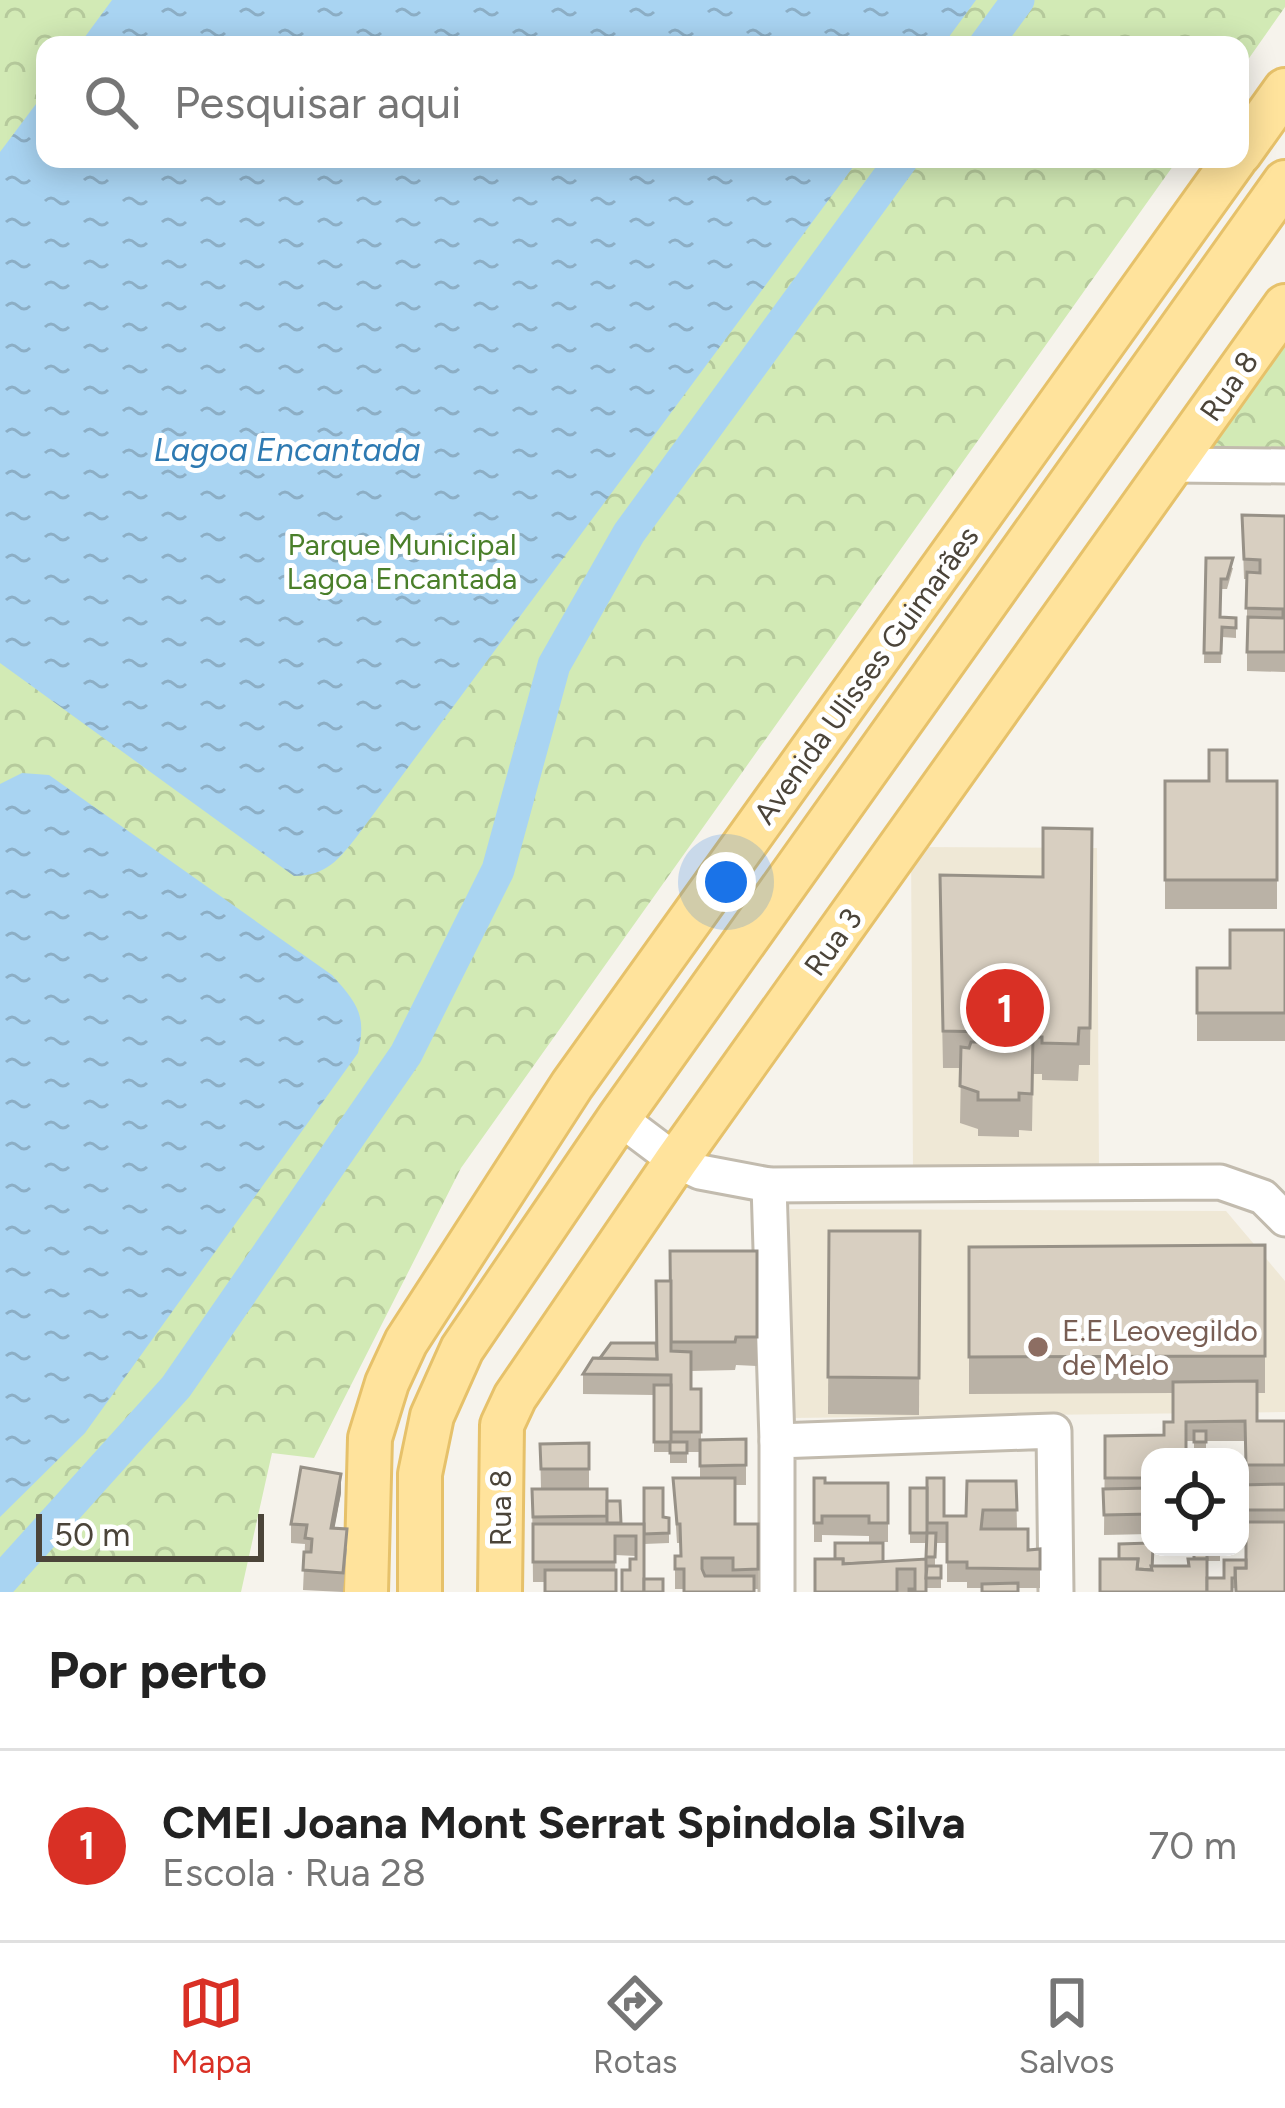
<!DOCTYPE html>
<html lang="pt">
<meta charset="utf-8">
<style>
:root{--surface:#fff;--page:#f6f6f6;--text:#222;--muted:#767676;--line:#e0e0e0;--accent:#d93025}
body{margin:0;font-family:Figtree,sans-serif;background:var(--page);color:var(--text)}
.controls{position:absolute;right:36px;bottom:36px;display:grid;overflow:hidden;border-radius:24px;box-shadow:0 6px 30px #0003}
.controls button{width:108px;height:108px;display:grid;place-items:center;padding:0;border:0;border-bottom:3px solid var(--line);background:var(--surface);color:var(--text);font:60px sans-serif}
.scale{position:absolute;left:36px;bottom:30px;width:228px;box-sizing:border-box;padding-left:12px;border:6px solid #4b4439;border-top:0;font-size:33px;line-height:42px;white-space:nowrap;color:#4b4439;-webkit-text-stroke:9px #fff;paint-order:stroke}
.you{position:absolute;left:726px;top:882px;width:42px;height:42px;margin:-30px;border:9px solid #fff;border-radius:50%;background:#1a73e8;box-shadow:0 0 0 18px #1a73e833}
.badge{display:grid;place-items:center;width:78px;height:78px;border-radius:50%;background:var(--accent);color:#fff;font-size:39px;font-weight:700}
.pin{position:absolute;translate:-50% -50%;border:6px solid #fff;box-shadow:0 3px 12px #0006}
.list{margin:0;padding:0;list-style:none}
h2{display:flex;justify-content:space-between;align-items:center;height:156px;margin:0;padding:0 48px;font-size:51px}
h2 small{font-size:39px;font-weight:400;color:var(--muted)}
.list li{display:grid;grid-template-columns:78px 1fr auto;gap:36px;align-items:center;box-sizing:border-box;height:192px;padding:0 48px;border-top:3px solid var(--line)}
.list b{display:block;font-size:45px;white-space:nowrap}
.list p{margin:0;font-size:39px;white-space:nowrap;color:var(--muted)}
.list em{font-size:39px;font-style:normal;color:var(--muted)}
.icon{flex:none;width:66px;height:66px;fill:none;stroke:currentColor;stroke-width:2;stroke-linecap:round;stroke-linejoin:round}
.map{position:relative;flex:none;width:1285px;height:1592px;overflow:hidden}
.search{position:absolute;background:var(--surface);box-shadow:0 6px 30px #0003;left:36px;right:36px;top:36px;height:132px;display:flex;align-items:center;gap:30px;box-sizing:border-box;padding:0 42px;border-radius:24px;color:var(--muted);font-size:45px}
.sheet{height:348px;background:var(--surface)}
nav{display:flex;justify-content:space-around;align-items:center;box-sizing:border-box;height:168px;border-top:3px solid var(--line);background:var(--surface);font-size:33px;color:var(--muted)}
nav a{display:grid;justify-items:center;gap:6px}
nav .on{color:var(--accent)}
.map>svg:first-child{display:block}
.education{fill:#efe8d6}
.forest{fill:url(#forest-crowns)}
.water{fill:url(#water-ripples)}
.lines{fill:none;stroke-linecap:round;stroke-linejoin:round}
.canal{stroke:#a9d4f2;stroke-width:33}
.minor-casing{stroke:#c2bbae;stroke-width:39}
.major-casing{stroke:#e6c16a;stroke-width:48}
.minor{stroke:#fff;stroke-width:33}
.major{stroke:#ffe39c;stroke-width:42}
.wall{fill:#bab2a6}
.shaded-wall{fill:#979187}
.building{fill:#d8cfc1;stroke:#979187;stroke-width:3}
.education-dot{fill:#8d6e63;stroke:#fff;stroke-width:4.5}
.labels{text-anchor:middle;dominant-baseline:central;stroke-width:10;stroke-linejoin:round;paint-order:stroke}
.street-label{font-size:30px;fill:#4b4439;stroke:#fff}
.park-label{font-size:30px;fill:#4a7f2a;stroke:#fff}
.education-label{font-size:30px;fill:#785e54;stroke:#fff;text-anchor:start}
.water-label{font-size:33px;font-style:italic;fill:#2e7ab2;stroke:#fff}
</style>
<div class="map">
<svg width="1285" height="1592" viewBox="0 0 1285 1592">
<defs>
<pattern id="forest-crowns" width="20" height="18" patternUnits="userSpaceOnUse" patternTransform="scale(3)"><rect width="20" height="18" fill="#d2eab5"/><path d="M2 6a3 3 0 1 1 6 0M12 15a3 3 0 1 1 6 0" fill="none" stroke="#b6ca9c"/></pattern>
<pattern id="water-ripples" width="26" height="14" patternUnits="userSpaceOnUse" patternTransform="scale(3)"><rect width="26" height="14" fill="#a9d4f2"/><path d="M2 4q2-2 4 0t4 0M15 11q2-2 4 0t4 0" fill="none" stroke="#8caec5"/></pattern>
</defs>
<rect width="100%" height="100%" fill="#f6f3ec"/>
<g class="education">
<path d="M911 847 1097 848 1099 1168H913Z"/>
<path d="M790 1209 1226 1211 1285 1281V1412L791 1418Z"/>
</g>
<g class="forest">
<path d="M0 0H1285V7L1240 71V45H45V159H1178L461 1168 314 1458 272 1453 241 1592H0Z"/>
<path d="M1285 312V453L1203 452Z"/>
</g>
<g class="water">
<path d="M112 0H976L943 45H79Z"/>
<path d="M45 92V159H859L358 835C339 859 327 876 294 876L0 663V152Z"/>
<path d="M22 773 49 775 332 975C357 1003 367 1015 358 1053L85 1433 0 1517V784Z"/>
</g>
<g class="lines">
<g class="canal">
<path d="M985 45 1018 0"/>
<path d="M0 1582 176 1387 406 1054 498 870 554 665 629 533 902 159"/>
</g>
<defs>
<g id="minor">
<path d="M1173 465 1285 466"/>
<path d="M619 1118 676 1161 700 1172 769 1185 1220 1182 1263 1197 1285 1219"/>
<path d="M769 1185 777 1441"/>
<path d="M777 1592V1441L1054 1431 1056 1592"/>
</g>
<g id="major">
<path d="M1240 153 1285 90"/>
<path d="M366 1592 370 1438 387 1383 406 1342 572 1085 1235 159"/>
<path d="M420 1592V1474L432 1416 462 1349 619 1118 1285 182"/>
<path d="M500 1592 502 1425 515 1397 676 1161 1285 306"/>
</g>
</defs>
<use href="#minor" class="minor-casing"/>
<use href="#major" class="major-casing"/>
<use href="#minor" class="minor"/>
<use href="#major" class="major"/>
</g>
<g class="wall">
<path d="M1242 515 1285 516V672L1247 671V579H1244Z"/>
<path d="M1206 558 1233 568 1227 589H1221L1220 617 1236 618V638L1222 637 1221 663H1204Z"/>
<rect x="1165" y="781" width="112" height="128"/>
<path d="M1092 829 1090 1065H1079L1078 1081 1042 1080V1074H1033L1032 1131 1019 1130V1137L978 1136V1129L960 1123 961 1068H943L940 912 1043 877Z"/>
<path d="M1285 930V1041H1197V968H1230Z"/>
<path d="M829 1231H920L919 1415 828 1414Z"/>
<path d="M1265 1245V1393H1257V1421H1285V1592L1232 1588 1224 1578 1246 1560V1530H1240V1485H1246L1245 1441H1206V1452H1194V1441H1186L1150 1457V1534L1104 1535 1105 1436 1164 1435 1173 1422V1393L969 1394V1247Z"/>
<path d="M757 1251V1366L736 1365 735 1370 691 1371V1389H701V1440L746 1439V1485H735V1524H758V1589H675V1556H680V1543H677L673 1478H700V1452H687V1463H670V1452H654V1395L583 1394V1374L600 1358 656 1343 670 1281Z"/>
<path d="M589 1443V1488L551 1489H607V1501H620L621 1524H644V1488H663V1517L669 1518V1543L644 1544V1592H622V1570H630V1559H636V1556L615 1555 616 1592H545V1582H533L532 1489H541L540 1444Z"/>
<path d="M814 1478 825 1483H888V1542H869V1536L822 1535V1542H814Z"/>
<path d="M1016 1481 1017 1529 1028 1550 1040 1549V1588H967V1582H947V1543H935V1566H941V1588H926L927 1543H910V1488L944 1516H966Z"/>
<path d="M341 1493 334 1528 347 1549 343 1592 303 1590 305 1544 291 1543V1524Z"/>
<path d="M1194 1547H1230V1551H1220V1561H1207V1592L1153 1566H1189L1194 1559Z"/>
<path d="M835 1559 883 1562 926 1559V1592H815Z"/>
</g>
<path class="shaded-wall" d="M341 1474V1493L331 1547V1528Z"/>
<g class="building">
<path d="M1242 515 1285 516V652H1247L1248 617 1283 618V609L1246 608 1247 572 1260 573V560L1244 559Z"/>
<path d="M1206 558H1233L1227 579H1221L1220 617 1236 618V628L1222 627 1221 653H1204Z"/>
<path d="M1209 750H1227V781H1277V880H1165V781H1209Z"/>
<path d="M1043 828 1092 829 1090 1028H1079L1078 1044 1042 1043V1037H1033L1032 1094 1019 1093V1100H978V1092L960 1086 961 1047 969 1048 971 1042H988V1032L943 1031 940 875 1043 877Z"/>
<path d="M1230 930H1285V1013H1197V968H1230Z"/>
<path d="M829 1231H920L919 1378 828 1377Z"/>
<path d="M1265 1245V1356L969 1357V1247Z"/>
<path d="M670 1251H757V1337H736L735 1342H671Z"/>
<path d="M656 1281H671V1351L691 1352V1389H701V1432H671V1375L583 1374 593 1358 657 1359Z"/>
<path d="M611 1343H656L657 1359 600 1358Z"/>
<path d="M1257 1381V1421H1285V1465H1246L1245 1421 1186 1422V1457H1150V1478H1105V1436L1164 1435V1422H1173V1382Z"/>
<rect x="654" y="1385" width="17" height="57"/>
<rect x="1194" y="1431" width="12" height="11"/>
<path d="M746 1439V1465L700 1466V1440Z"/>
<rect x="670" y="1442" width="17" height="11"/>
<path d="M589 1443V1469H541L540 1444Z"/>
<path d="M301 1467 341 1474 331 1528 347 1529 343 1573 303 1570 304 1552H311L312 1539 305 1538 307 1525 291 1524Z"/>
<path d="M673 1478H735V1524H758V1569L733 1570V1558H702V1569L705 1576H754V1592H684V1569H675V1556H681L680 1524H677Z"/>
<path d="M814 1478H825V1483H888V1523H869V1516H822V1523H814Z"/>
<path d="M927 1478H944V1516H966L967 1481H1016L1017 1510H983L981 1529H1028V1550L1040 1549V1569L967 1568V1562H947V1523H927Z"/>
<path d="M1285 1484V1510H1240V1485Z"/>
<path d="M644 1488H663V1517L669 1518V1533L644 1534Z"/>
<rect x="910" y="1488" width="17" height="45"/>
<path d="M1150 1488V1514L1104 1515 1103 1489Z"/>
<path d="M532 1489H607V1516L533 1517Z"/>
<path d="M607 1501H620L621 1523H607Z"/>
<path d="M1246 1522H1285V1592H1236L1235 1568H1246Z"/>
<path d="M533 1524H644V1592H622V1570H630V1559H636V1536H615V1562H533Z"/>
<path d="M927 1533H936L935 1557H926Z"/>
<path d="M835 1543H883V1562L843 1564V1559H835Z"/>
<path d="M1150 1543V1547H1153L1152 1570 1137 1569 1138 1559H1119V1544Z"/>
<path d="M1194 1547H1220V1551H1207V1559H1194Z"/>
<path d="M815 1559H843V1564L926 1559V1592H909V1589H915V1569H897V1592H815Z"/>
<path d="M1100 1559H1138L1137 1569 1152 1570 1151 1566H1189L1188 1559H1207V1592H1100Z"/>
<path d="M1224 1560H1246V1568H1235V1578H1232V1592H1207V1578H1224Z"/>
<path d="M927 1566H941V1578H926Z"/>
<rect x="545" y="1570" width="71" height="22"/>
<rect x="644" y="1579" width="19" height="13"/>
<path d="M1018 1583V1592H982V1584Z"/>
</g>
<circle class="education-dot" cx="1038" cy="1347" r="12"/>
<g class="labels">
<g class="street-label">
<text transform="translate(1229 386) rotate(-55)">Rua 8</text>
<text transform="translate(866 675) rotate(-54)">Avenida Ulisses Guimarães</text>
<text transform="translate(833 942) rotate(-54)">Rua 3</text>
<text transform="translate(500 1508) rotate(-90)">Rua 8</text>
</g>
<g class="park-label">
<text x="402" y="544">Parque Municipal<tspan x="402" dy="34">Lagoa Encantada</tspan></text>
</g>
<g class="education-label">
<text x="1062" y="1330">E.E Leovegildo<tspan x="1062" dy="34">de Melo</tspan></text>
</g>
<g class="water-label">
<text x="287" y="449">Lagoa Encantada</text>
</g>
</g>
</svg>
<div class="controls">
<button><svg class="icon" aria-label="locate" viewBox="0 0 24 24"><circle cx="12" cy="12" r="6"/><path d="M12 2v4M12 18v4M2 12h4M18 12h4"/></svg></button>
</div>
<div class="scale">50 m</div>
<div class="you"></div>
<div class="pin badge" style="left:1005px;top:1008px">1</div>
<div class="search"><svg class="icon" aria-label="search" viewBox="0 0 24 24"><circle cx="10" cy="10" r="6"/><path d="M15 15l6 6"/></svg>Pesquisar aqui</div>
</div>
<section class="sheet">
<h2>Por perto<small></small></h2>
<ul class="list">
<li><span class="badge">1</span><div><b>CMEI Joana Mont Serrat Spindola Silva</b><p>Escola · Rua 28</p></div><em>70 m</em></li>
</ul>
</section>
<nav>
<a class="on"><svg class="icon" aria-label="map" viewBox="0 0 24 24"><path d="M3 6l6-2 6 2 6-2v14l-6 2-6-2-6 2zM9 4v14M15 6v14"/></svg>Mapa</a>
<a><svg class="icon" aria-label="directions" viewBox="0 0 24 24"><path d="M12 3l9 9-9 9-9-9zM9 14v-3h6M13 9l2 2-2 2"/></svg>Rotas</a>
<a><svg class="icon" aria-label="saved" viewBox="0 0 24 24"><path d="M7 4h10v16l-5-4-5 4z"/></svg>Salvos</a>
</nav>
